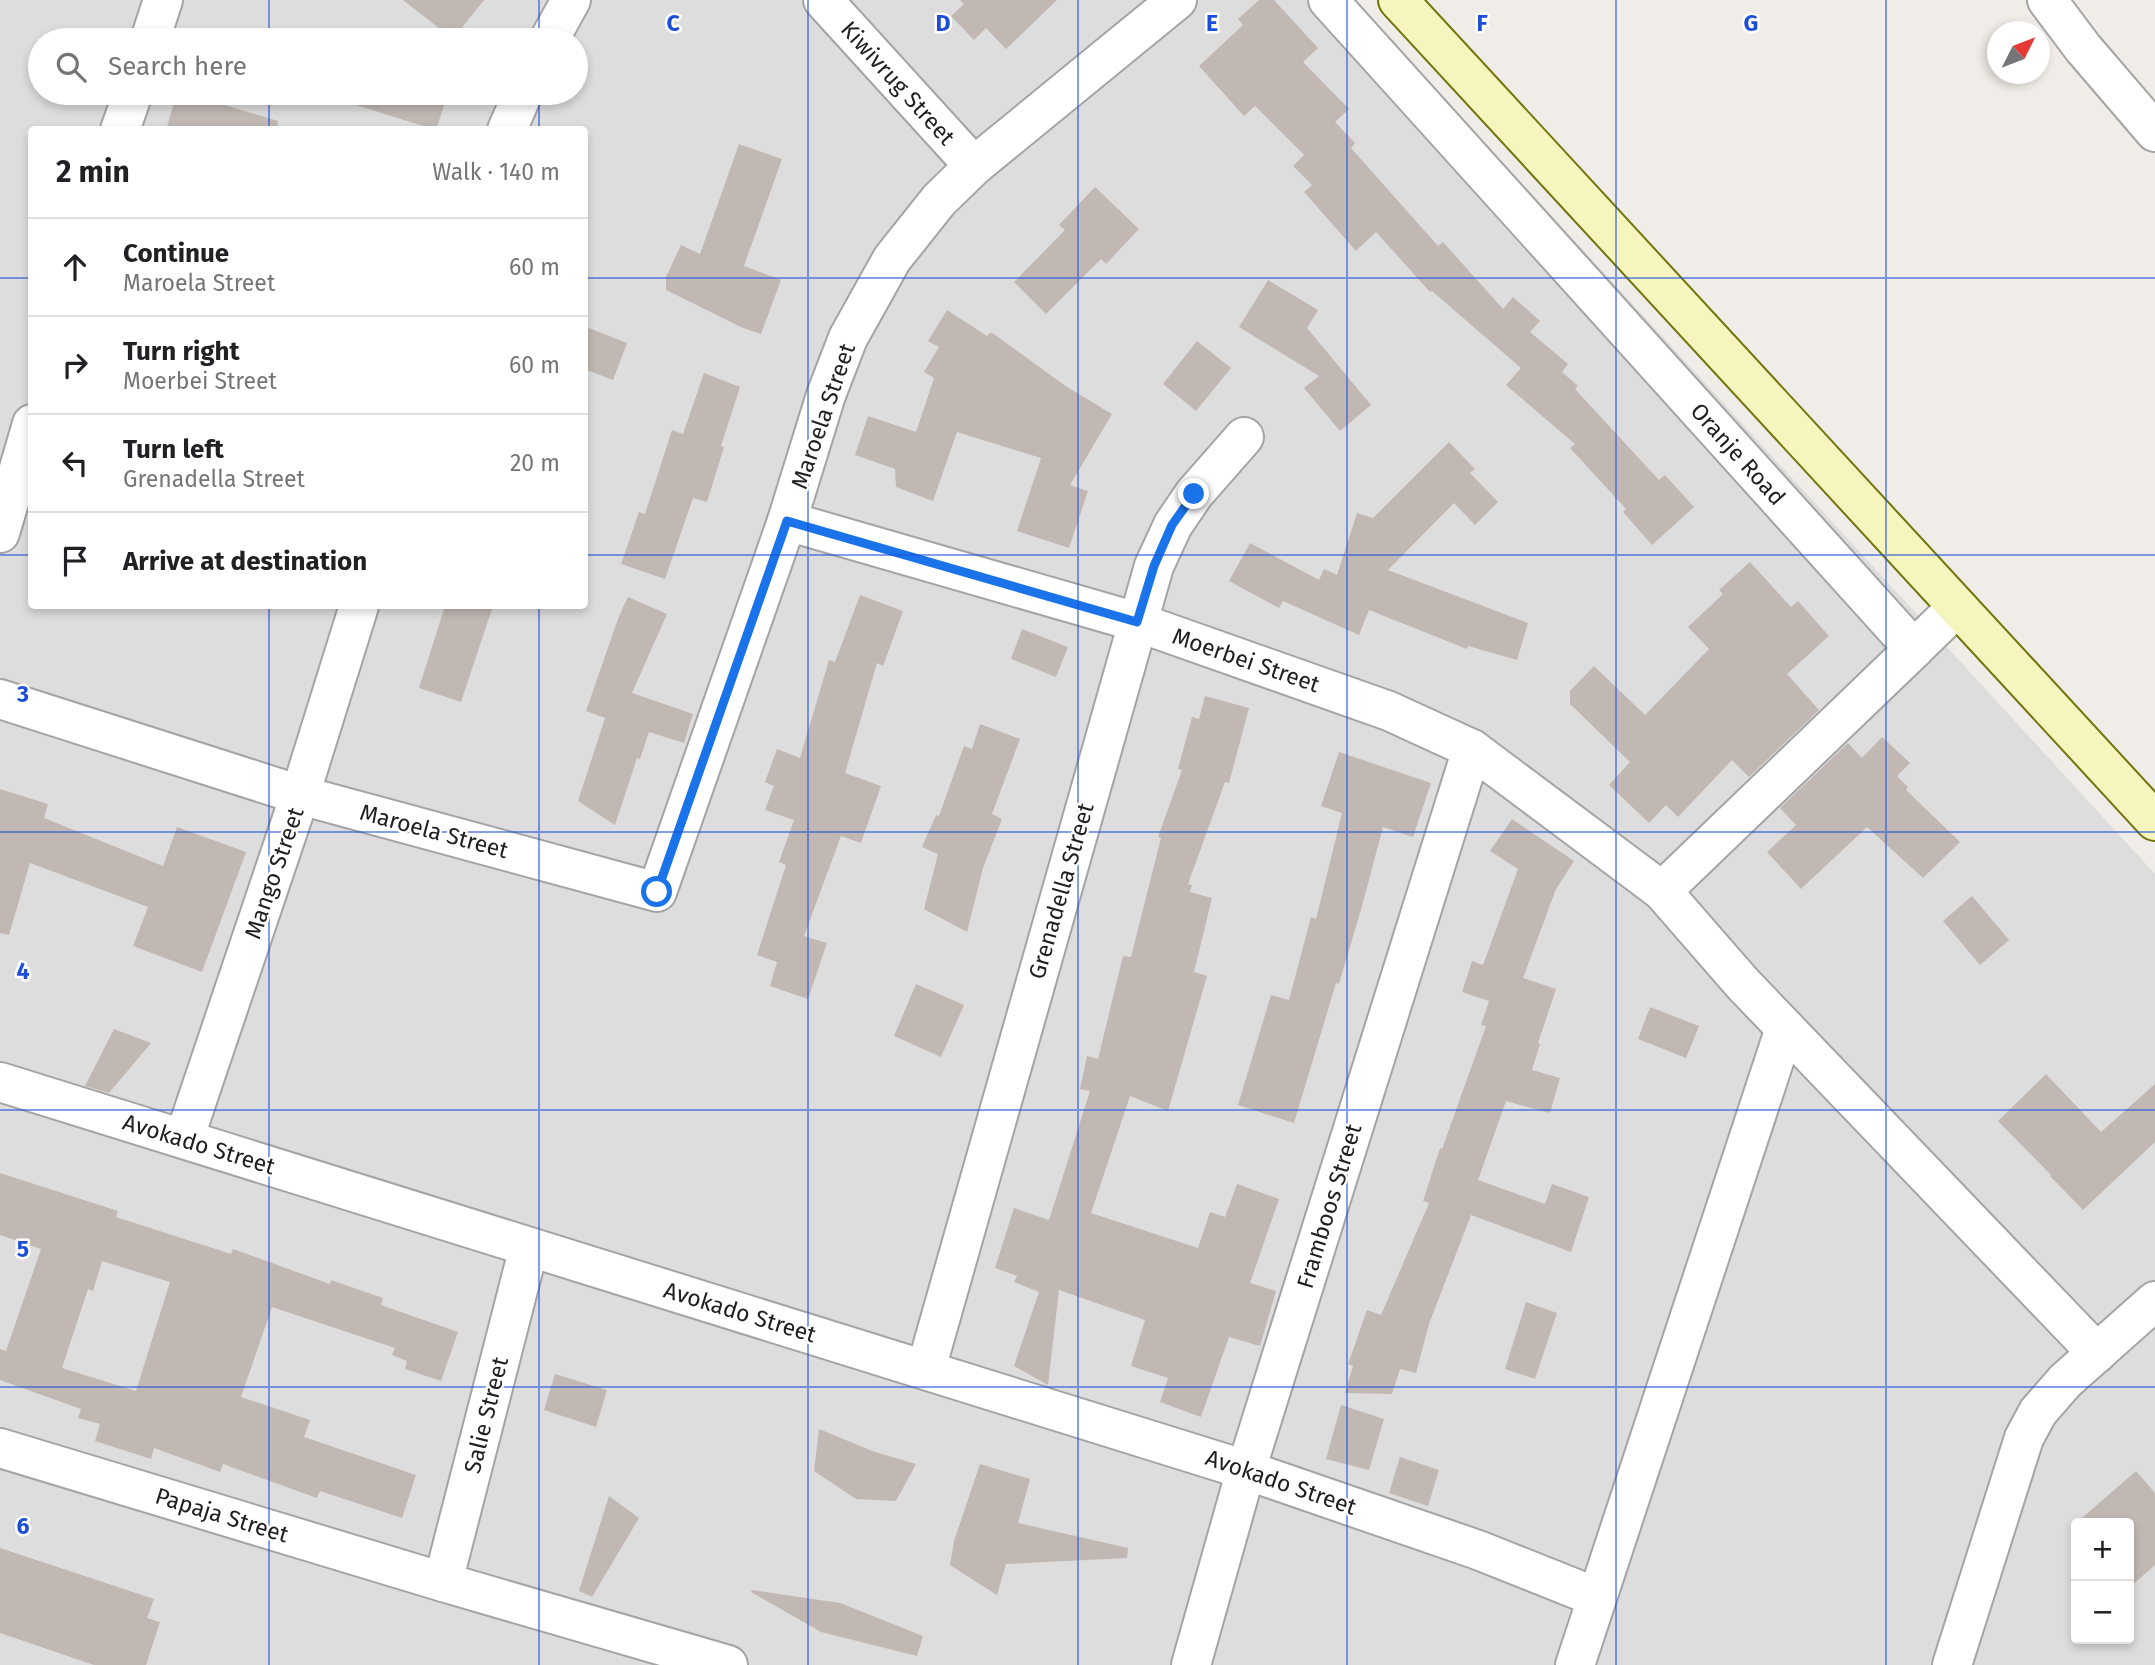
<!DOCTYPE html>
<meta charset="utf-8">
<style>
:root{--surface:#fff;--page:#f2f2f2;--text:#202124;--muted:#757577;--line:#e0e0e0}
body{margin:0;font-family:"Fira Sans",sans-serif;background:var(--page);color:var(--text)}
.controls{position:absolute;right:21px;bottom:21px;display:grid;overflow:hidden;border-radius:7px;box-shadow:0 4px 10px #0003}
.controls button{width:63px;height:63px;display:grid;place-items:center;padding:0;border:0;border-bottom:2px solid var(--line);background:var(--surface);color:var(--text);font:35px sans-serif}
.compass{position:absolute;left:1987px;top:21px;width:63px;height:63px;border-radius:50%;background:var(--surface);box-shadow:0 4px 10px #0003;rotate:48deg}
.stop{position:absolute;width:21px;height:21px;margin:-16px;border:5px solid #1a73e8;border-radius:50%;background:#fff}
.stop.end{background:#1a73e8;border-color:#fff;box-shadow:0 2px 7px #0008}
.list{margin:0;padding:0;list-style:none}
h2{display:flex;justify-content:space-between;align-items:center;height:91px;margin:0;padding:0 28px;font-size:30px}
h2 small{font-size:23px;font-weight:400;color:var(--muted)}
.list li{display:grid;grid-template-columns:46px 1fr auto;gap:21px;align-items:center;box-sizing:border-box;height:98px;padding:0 28px;border-top:2px solid var(--line)}
.list b{display:block;font-size:26px;white-space:nowrap}
.list p{margin:0;font-size:23px;white-space:nowrap;color:var(--muted)}
.list em{font-size:23px;font-style:normal;color:var(--muted)}
.icon{flex:none;width:38px;height:38px;fill:none;stroke:currentColor;stroke-width:2;stroke-linecap:round;stroke-linejoin:round}
.map{position:relative;flex:none;width:2155px;height:1665px;overflow:hidden}
.search{position:absolute;background:var(--surface);box-shadow:0 4px 10px #0003;left:28px;top:28px;width:560px;height:77px;display:flex;align-items:center;gap:18px;box-sizing:border-box;padding:0 24px;border-radius:38px;color:var(--muted);font-size:26px}
.panel{position:absolute;background:var(--surface);box-shadow:0 4px 10px #0003;left:28px;top:126px;width:560px;height:483px;border-radius:7px}
.map>svg:first-child{display:block}
.residential{fill:#dedddd;fill-rule:evenodd}
.building{fill:#c1b8b3;fill-rule:evenodd}
.lines{fill:none;stroke-linecap:round;stroke-linejoin:round}
.street-casing{stroke:#a4a4a4;stroke-width:42}
.secondary-casing{stroke:#71740a;stroke-width:42}
.street{stroke:#fff;stroke-width:38}
.secondary{stroke:#f7f5be;stroke-width:38}
.route{stroke:#1a73e8;stroke-width:9}
.grid{fill:none;stroke:#1d4ed8;stroke-width:2;stroke-opacity:0.55}
.labels{text-anchor:middle;dominant-baseline:central;stroke-width:5;stroke-linejoin:round;paint-order:stroke}
.street-label{font-size:23px;fill:#202020;stroke:#fff}
.grid-label{font-size:23px;text-anchor:middle;font-weight:bold;fill:#1d4ed8;stroke:#fff;stroke-width:5;stroke-linejoin:round;paint-order:stroke}
</style>
<div class="map">
<svg width="2155" height="1665" viewBox="0 0 2155 1665">
<rect width="100%" height="100%" fill="#f0ece7"/>
<path class="residential" d="M0 0H1354L2155 874V1665H0ZM40 40H576V93H40ZM32 130H584V606H32ZM2076 1523H2129V1639H2076Z"/>
<g class="building">
<path d="M403 0H484L453 39Z"/>
<path d="M960 0H1057L1006 49 986 28 974 40 951 16 964 4Z"/>
<path d="M1259 0H1274L1318 48 1303 62 1349 109 1335 122 1355 143 1351 148 1438 246 1443 242 1503 309 1513 297 1540 321 1530 332 1568 364 1562 372 1578 386 1575 389 1659 480 1665 475 1694 507 1652 545 1623 512 1626 509 1570 448 1575 444 1506 385 1521 368 1432 291 1430 292 1376 232 1356 251 1304 192 1312 185 1293 166 1304 155 1255 106 1244 116 1199 66 1243 25 1238 19Z"/>
<path d="M177 93H185L278 121 277 130H166Z"/>
<path d="M341 93H448L436 130 340 100Z"/>
<path d="M739 144 782 159 744 266 781 280 761 334 743 328 666 290V277L681 245 700 254Z"/>
<path d="M1095 187 1139 229 1106 264 1101 259 1046 314 1014 282 1065 230 1059 225Z"/>
<path d="M1268 280 1318 310 1307 328 1371 405 1340 431 1304 388 1319 376 1239 327Z"/>
<path d="M947 310 987 336 991 332 1067 387 1112 414 1070 485 1088 491 1069 548 1017 531 1041 458 957 432 933 501 896 487 895 469 855 455 868 416 916 432 934 378 924 372 939 347 928 341Z"/>
<path d="M584 326 627 343 613 380 584 369Z"/>
<path d="M1197 341 1231 368 1196 411 1163 384Z"/>
<path d="M704 373 740 387 721 446 724 447 707 502 693 498 665 579 621 564 639 512 645 514 672 430 683 434Z"/>
<path d="M1449 442 1475 469 1470 473 1498 502 1475 525 1454 503 1388 570 1528 623 1517 660 1468 646 1467 649 1369 610 1359 635 1283 601 1279 608 1229 581 1250 543 1319 580 1324 569 1337 575 1357 513 1373 518Z"/>
<path d="M1750 562 1791 607 1798 601 1829 636 1787 674 1819 710 1749 777 1732 760 1678 817 1666 805 1649 823 1609 785 1630 762 1570 704V691L1594 666 1645 715 1709 649 1688 627 1723 594 1719 590Z"/>
<path d="M860 595 903 611 883 666 877 663 845 773 881 786 861 843 841 836 804 936 827 943 808 999 770 986 777 962 757 955 786 865 779 862 794 820 765 810 774 786 765 782 777 749 800 758 829 660 835 662Z"/>
<path d="M628 597 667 614 632 693 693 714 684 743 649 732 640 759 637 758 615 825 578 801 605 718 586 711 619 616Z"/>
<path d="M445 606H493L461 702 419 688Z"/>
<path d="M1022 629 1068 647 1056 677 1011 659Z"/>
<path d="M1205 696 1249 708 1229 783 1225 782 1188 884 1192 885 1190 892 1212 898 1194 972 1207 976 1168 1111 1130 1096 1091 1213 1198 1248 1210 1212 1225 1217 1237 1184 1279 1199 1250 1283 1276 1291 1260 1346 1229 1337 1201 1417 1160 1402 1168 1378 1131 1366 1145 1320 1059 1290 1048 1385 1014 1366 1039 1292 1014 1282 1017 1276 995 1268 1014 1208 1049 1220 1090 1091 1080 1089 1087 1056 1098 1059 1123 956 1131 957 1161 838 1158 837 1182 770 1178 769 1192 717 1199 719Z"/>
<path d="M980 724 1020 739 992 814 1002 819 983 868 967 932 924 909 938 854 922 847 936 815 939 816 964 746 972 749Z"/>
<path d="M1882 737 1910 763 1897 776 1908 787 1906 790 1960 842 1923 878 1867 827 1801 889 1767 852 1796 825 1780 808 1848 743 1862 758Z"/>
<path d="M1339 752 1431 783 1413 837 1383 827 1362 906 1339 984 1336 983 1294 1123 1238 1105 1271 995 1289 1000 1311 917 1316 919 1342 813 1321 806Z"/>
<path d="M0 789 48 804 44 818 163 866 177 827 246 852 202 972 133 946 148 907 30 863 9 935 0 933Z"/>
<path d="M1512 819 1574 861 1556 889 1523 978 1556 989 1538 1043 1540 1044 1532 1070 1560 1078 1550 1113 1506 1101 1478 1180 1545 1204 1552 1184 1589 1197 1571 1252 1471 1215 1429 1324 1416 1373 1400 1369 1392 1394 1345 1393 1353 1366 1348 1364 1367 1310 1381 1315 1429 1203 1423 1201 1440 1148 1442 1149 1486 1026 1481 1025 1489 1001 1462 992 1472 961 1483 965 1518 869 1490 851Z"/>
<path d="M1972 896 2009 940 1980 965 1943 921Z"/>
<path d="M916 984 964 1005 941 1057 894 1036Z"/>
<path d="M1650 1007 1699 1026 1686 1058 1638 1039Z"/>
<path d="M114 1029 151 1043 109 1093 85 1086Z"/>
<path d="M2046 1074 2101 1132 2155 1084V1142L2083 1210 2050 1176 2051 1175 1998 1121Z"/>
<path d="M0 1173 118 1211 116 1217 231 1254 233 1249 330 1284 331 1280 383 1298 381 1305 458 1332 441 1381 405 1369 407 1361 392 1355 395 1348 272 1307 241 1397 310 1420 304 1437 416 1475 402 1518 320 1491 317 1498 223 1464 220 1472 154 1448 151 1459 95 1441 100 1424 78 1418 81 1409 0 1380V1349L6 1351 41 1249 0 1235ZM102 1261 170 1282 136 1391 62 1368 88 1289 93 1291Z"/>
<path d="M1526 1302 1557 1313 1535 1379 1505 1369Z"/>
<path d="M555 1374 607 1390 596 1427 544 1410Z"/>
<path d="M1341 1405 1384 1419 1369 1470 1326 1459Z"/>
<path d="M819 1429 875 1452 916 1464 896 1501 856 1499 814 1471Z"/>
<path d="M1400 1457 1439 1470 1428 1506 1389 1493Z"/>
<path d="M980 1464 1030 1479 1018 1523 1128 1548 1127 1558 1006 1564 997 1595 950 1565 954 1541Z"/>
<path d="M2136 1471 2155 1493V1565L2130 1587 2129 1523H2076V1526L2075 1524Z"/>
<path d="M609 1496 639 1518 592 1597 579 1591Z"/>
<path d="M0 1548 154 1599 147 1618 160 1622 146 1665H94L0 1633Z"/>
<path d="M752 1590 840 1603 923 1636 917 1656 821 1632 751 1592Z"/>
</g>
<g class="lines">
<defs>
<g id="street">
<path d="M823 0 974 166"/>
<path d="M1328 0 1914 649 1662 891"/>
<path d="M2047 0 2083 48 2155 132"/>
<path d="M150 40 163 0"/>
<path d="M549 40 571 0"/>
<path d="M120 130 133 93"/>
<path d="M507 130 523 93"/>
<path d="M787 521 1137 622 1389 711 1472 749 1662 891 1743 984 2097 1353"/>
<path d="M0 533 32 424"/>
<path d="M1914 649 1957 607"/>
<path d="M0 699 300 795 657 892 787 521 826 395 848 338 892 259 939 200 974 166 1177 0"/>
<path d="M0 1082 1246 1470 1478 1550 1596 1597"/>
<path d="M184 1139 300 795 359 606"/>
<path d="M926 1369 1154 566 1173 525 1194 494 1244 437"/>
<path d="M0 1448 443 1582 728 1665"/>
<path d="M443 1582 529 1247"/>
<path d="M1191 1665 1246 1470 1472 749"/>
<path d="M1575 1665 1785 1028"/>
<path d="M1952 1665 2024 1438 2038 1412 2065 1381 2155 1301"/>
</g>
<path id="secondary" d="M1398 0 2155 821"/>
</defs>
<use href="#street" class="street-casing"/>
<use href="#secondary" class="secondary-casing"/>
<use href="#street" class="street"/>
<use href="#secondary" class="secondary"/>
</g>
<g class="lines">
<path class="route" d="M657 892 787 521 1137 622 1154 566 1172 525 1194 494"/>
</g>
<path class="grid" d="M269 0V40M539 0V40M808 0V1665M1078 0V1665M1347 0V1665M1616 0V1665M1886 0V1665M269 93V130M539 93V130M0 278H32M584 278H2155M0 555H32M584 555H2155M269 606V1665M539 606V1665M0 832H2155M0 1110H2155M0 1387H2155"/>
<g class="labels">
<g class="street-label">
<text transform="translate(898 83) rotate(48)">Kiwivrug Street</text>
<text transform="translate(823 416) rotate(-71)">Maroela Street</text>
<text transform="translate(1738 454) rotate(48)">Oranje Road</text>
<text transform="translate(1246 660) rotate(19)">Moerbei Street</text>
<text transform="translate(434 831) rotate(15)">Maroela Street</text>
<text transform="translate(274 873) rotate(-71)">Mango Street</text>
<text transform="translate(1061 891) rotate(-74)">Grenadella Street</text>
<text transform="translate(199 1144) rotate(17)">Avokado Street</text>
<text transform="translate(1329 1206) rotate(-73)">Framboos Street</text>
<text transform="translate(740 1312) rotate(17)">Avokado Street</text>
<text transform="translate(486 1415) rotate(-76)">Salie Street</text>
<text transform="translate(1281 1482) rotate(19)">Avokado Street</text>
<text transform="translate(222 1515) rotate(17)">Papaja Street</text>
</g>
</g>
<g class="grid-label">
<text x="673" y="31">C</text>
<text x="943" y="31">D</text>
<text x="1212" y="31">E</text>
<text x="1482" y="31">F</text>
<text x="1751" y="31">G</text>
<text x="23" y="702">3</text>
<text x="23" y="979">4</text>
<text x="23" y="1257">5</text>
<text x="23" y="1534">6</text>
</g>
</svg>
<div class="controls">
<button>+</button>
<button>−</button>
</div>
<svg class="compass" viewBox="-18 -18 36 36"><path d="M0-13l5 13h-10z" fill="#e53935"/><path d="M0 13l5-13h-10z" fill="#757577"/></svg>
<div class="stop" style="left:657px;top:892px"></div>
<div class="stop end" style="left:1194px;top:494px"></div>
<div class="search"><svg class="icon" aria-label="search" viewBox="0 0 24 24"><circle cx="10" cy="10" r="6"/><path d="M15 15l6 6"/></svg>Search here</div>
<section class="panel">
<h2>2 min<small>Walk · 140 m</small></h2>
<ul class="list">
<li><svg class="icon" aria-label="ahead" viewBox="0 0 24 24"><path d="M12 20V5M6 11l6-6 6 6"/></svg><div><b>Continue</b><p>Maroela Street</p></div><em>60 m</em></li>
<li><svg class="icon" aria-label="right" viewBox="0 0 24 24"><path d="M7 20v-9h11M14 6l5 5-5 5"/></svg><div><b>Turn right</b><p>Moerbei Street</p></div><em>60 m</em></li>
<li><svg class="icon" aria-label="left" viewBox="0 0 24 24"><path d="M17 20v-9H6M10 6l-5 5 5 5"/></svg><div><b>Turn left</b><p>Grenadella Street</p></div><em>20 m</em></li>
<li><svg class="icon" aria-label="arrive" viewBox="0 0 24 24"><path d="M6 21V4h12l-3 4 3 4H6"/></svg><div><b>Arrive at destination</b></div></li>
</ul>
</section>
</div>
